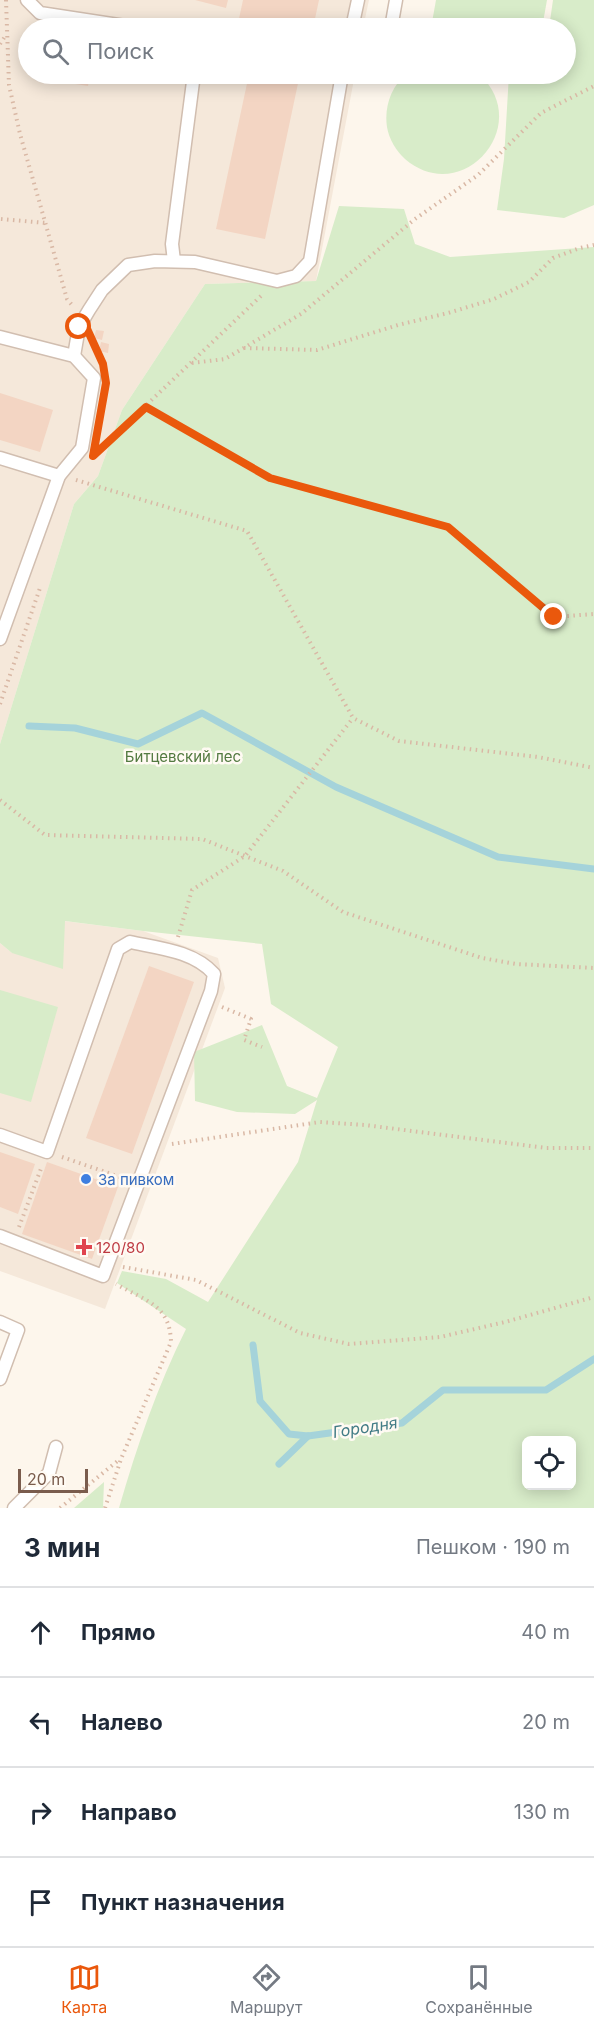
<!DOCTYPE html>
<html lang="ru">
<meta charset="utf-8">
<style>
:root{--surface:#fff;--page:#f2f2f3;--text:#1f2937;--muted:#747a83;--line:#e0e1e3;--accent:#ea580c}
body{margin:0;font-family:Inter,sans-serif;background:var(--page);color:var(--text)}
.controls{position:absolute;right:18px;bottom:18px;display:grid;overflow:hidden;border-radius:9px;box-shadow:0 3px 15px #0003}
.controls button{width:54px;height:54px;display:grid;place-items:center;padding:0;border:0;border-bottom:2px solid var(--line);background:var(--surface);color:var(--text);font:30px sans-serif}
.scale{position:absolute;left:18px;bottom:15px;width:70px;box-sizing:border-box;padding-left:6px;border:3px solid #7a5c4d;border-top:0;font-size:16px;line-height:21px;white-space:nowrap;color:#7a5c4d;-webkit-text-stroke:4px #fffaf3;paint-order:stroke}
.stop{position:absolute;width:18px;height:18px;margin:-14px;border:4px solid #ea580c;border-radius:50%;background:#fff}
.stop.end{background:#ea580c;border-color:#fff;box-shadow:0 2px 6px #0008}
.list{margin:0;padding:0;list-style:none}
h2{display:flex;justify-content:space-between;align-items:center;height:78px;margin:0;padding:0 24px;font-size:26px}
h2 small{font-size:20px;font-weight:400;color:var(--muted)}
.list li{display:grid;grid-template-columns:39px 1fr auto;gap:18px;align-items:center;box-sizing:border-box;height:90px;padding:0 24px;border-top:2px solid var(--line)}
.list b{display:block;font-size:22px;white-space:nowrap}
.list em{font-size:20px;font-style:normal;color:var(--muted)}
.icon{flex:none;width:33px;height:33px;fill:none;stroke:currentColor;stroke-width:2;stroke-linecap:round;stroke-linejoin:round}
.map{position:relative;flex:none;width:594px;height:1508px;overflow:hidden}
.search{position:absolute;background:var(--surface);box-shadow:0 3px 15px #0003;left:18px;right:18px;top:18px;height:66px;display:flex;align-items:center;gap:15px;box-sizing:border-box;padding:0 21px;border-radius:33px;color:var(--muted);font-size:22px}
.sheet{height:438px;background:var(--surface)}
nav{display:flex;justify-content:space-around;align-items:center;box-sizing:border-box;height:84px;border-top:2px solid var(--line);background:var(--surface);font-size:16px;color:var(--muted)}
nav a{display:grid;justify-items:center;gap:3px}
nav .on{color:var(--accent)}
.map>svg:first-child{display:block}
.residential{fill:#f5e8da}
.green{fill:#d8ecc9;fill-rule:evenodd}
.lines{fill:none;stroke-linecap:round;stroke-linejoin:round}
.stream{stroke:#a5d3da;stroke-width:7}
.building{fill:#f3d5c3}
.lane-casing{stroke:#d1beb0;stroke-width:15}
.path{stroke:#d9b8a5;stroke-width:4;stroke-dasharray:1.5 4.5;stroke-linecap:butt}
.lane{stroke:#fff;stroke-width:12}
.route{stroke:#ea580c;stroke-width:8}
.shop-dot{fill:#3f7fe0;stroke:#fffaf3;stroke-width:2}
.health-dot{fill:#e0444e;stroke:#fffaf3;stroke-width:2}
.labels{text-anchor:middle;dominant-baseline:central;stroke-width:5;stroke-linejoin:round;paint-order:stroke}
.park-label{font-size:15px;fill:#537a41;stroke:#fffaf3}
.shop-label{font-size:15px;fill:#366cbe;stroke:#fffaf3;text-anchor:start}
.health-label{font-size:15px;fill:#be3a42;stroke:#fffaf3;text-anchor:start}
.water-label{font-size:16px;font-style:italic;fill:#437c86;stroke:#fffaf3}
</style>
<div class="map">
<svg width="594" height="1508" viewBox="0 0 594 1508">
<rect width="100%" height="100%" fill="#fdf6ec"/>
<g class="residential">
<path d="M0 0H369L363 28H28V74H355L316 281 205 284 122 410 98 476 74 504 0 744Z"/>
<path d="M64 921 143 931 218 958 225 988 105 1309 0 1271V943L12 953Z"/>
</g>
<g class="green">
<path d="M436 0H547L542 28H431Z"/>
<path d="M553 0H594V205L564 218 497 210 504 159 509 74H566V28H549Z"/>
<path d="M406 74H479C535 125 462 208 405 159 396 151 389 139 387 127 384 107 391 87 406 74Z"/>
<path d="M339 206 404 209 415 244 450 257 594 247V1508H119C137 1446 157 1387 186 1329L117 1283 122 1271 166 1279 208 1302 298 1162 317 1100 295 1114 237 1112 195 1101 194 1052 262 1025 287 1086 317 1098 338 1047 271 1004 262 944 143 931 65 921 63 969 12 953 0 943V744L74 504 98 476 122 410 205 284 316 281ZM526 1440H572V1486H526Z"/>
<path d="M0 990 58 1007 31 1102 0 1093Z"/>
<path d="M104 1482 103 1508H74Z"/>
</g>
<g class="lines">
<g class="stream">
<path d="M29 726 75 728 138 744 202 713 336 787 498 857 594 869"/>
<path d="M253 1345 260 1401 289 1434 308 1436 402 1423 443 1390H546L594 1359"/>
<path d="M279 1464 308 1436"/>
</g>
</g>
<g class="building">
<path d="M195 0H228L226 8Z"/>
<path d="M243 0H319L313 28H237Z"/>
<path d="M64 74H90L88 86 63 82Z"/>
<path d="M249 74H300L265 239 216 229Z"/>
<path d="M96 330 104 331 102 340 94 338Z"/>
<path d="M101 342 109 344 108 353 99 351Z"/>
<path d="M0 393 53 410 40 452 0 440Z"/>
<path d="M149 966 194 982 132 1154 86 1138Z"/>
<path d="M0 1152 35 1164 18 1214 0 1207Z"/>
<path d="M47 1162 118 1187 92 1259 22 1234Z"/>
</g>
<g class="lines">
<defs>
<g id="lane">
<path d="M27 0 40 13 138 28"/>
<path d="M352 28 358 0"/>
<path d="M391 28 396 0"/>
<path d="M174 261 172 244 194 74"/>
<path d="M0 337 74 356 94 378 82 448 59 476 0 639"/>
<path d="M74 356 79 327 89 310 102 290 128 265 155 261 195 262 277 281 296 276 310 261 342 74"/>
<path d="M0 458 59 476"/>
<path d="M0 1135 47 1152 118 949 130 942C158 948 194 951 214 974L211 991 103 1276 0 1236"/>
<path d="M0 1322 18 1330 0 1379"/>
<path d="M14 1508 49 1473 56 1447"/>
</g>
</defs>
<use href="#lane" class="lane-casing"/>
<g class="path">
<path d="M6 0 9 85 20 134 67 299 72 305"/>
<path d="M0 44 6 35"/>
<path d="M1 219 46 223"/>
<path d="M244 348 317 350 398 325 448 313 494 299 529 282 553 258 580 248 594 245"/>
<path d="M192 363 225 359 301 314 415 219 478 175 541 113 594 86"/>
<path d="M146 407 270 478 448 527 554 617 594 614"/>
<path d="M99 450 263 294"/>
<path d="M76 480 247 531 353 718 399 741 538 757 594 768"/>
<path d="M0 704 40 588"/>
<path d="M0 800 45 835 202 839 283 871 343 912 482 958 516 964 594 968"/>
<path d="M178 937 192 890 245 856 353 718"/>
<path d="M222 1007 251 1019 244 1040 262 1047"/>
<path d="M172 1144 320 1122 365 1125 546 1148H594"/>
<path d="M62 1157 123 1178"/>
<path d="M19 1227 42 1166"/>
<path d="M123 1267 196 1280 300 1333 349 1344 440 1337 505 1322 594 1297"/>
<path d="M60 1508 120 1459"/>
<path d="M105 1508 121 1459 171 1342C170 1305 146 1301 116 1284"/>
</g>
<use href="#lane" class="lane"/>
</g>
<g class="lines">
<path class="route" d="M79 327 83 320 103 364 106 383 93 456 146 407 270 478 448 527 554 617"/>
</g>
<circle class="shop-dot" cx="86" cy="1179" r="6"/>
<path class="health-dot" d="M81 1238h6v6h6v6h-6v6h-6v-6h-6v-6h6z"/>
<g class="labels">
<g class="park-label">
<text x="183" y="756">Битцевский лес</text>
</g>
<g class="shop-label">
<text x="98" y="1179">За пивком</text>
</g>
<g class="health-label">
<text x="96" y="1247">120/80</text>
</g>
<g class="water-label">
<text transform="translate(365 1427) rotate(-9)">Городня</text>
</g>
</g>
</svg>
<div class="controls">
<button><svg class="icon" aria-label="locate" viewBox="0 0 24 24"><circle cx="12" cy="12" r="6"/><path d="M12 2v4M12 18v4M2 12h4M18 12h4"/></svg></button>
</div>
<div class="scale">20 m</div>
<div class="stop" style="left:79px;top:327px"></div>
<div class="stop end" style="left:554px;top:617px"></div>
<div class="search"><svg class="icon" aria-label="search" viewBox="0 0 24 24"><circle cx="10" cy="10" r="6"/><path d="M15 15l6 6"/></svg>Поиск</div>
</div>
<section class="sheet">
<h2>3 мин<small>Пешком · 190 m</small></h2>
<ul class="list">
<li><svg class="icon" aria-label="ahead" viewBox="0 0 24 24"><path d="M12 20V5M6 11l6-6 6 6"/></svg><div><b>Прямо</b></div><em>40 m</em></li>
<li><svg class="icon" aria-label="left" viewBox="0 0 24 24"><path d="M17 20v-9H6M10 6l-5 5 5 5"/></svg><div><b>Налево</b></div><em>20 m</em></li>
<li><svg class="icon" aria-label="right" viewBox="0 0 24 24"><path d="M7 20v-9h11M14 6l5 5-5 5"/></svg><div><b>Направо</b></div><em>130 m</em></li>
<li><svg class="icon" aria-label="arrive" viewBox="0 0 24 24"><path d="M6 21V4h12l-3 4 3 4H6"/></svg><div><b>Пункт назначения</b></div></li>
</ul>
</section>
<nav>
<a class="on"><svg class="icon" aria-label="map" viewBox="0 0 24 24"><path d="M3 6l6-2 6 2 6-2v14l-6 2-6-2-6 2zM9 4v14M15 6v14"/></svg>Карта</a>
<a><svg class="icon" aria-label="directions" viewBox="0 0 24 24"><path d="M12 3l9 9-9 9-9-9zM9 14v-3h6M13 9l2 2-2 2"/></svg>Маршрут</a>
<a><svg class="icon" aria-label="saved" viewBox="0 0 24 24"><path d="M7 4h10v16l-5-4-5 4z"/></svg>Сохранённые</a>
</nav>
